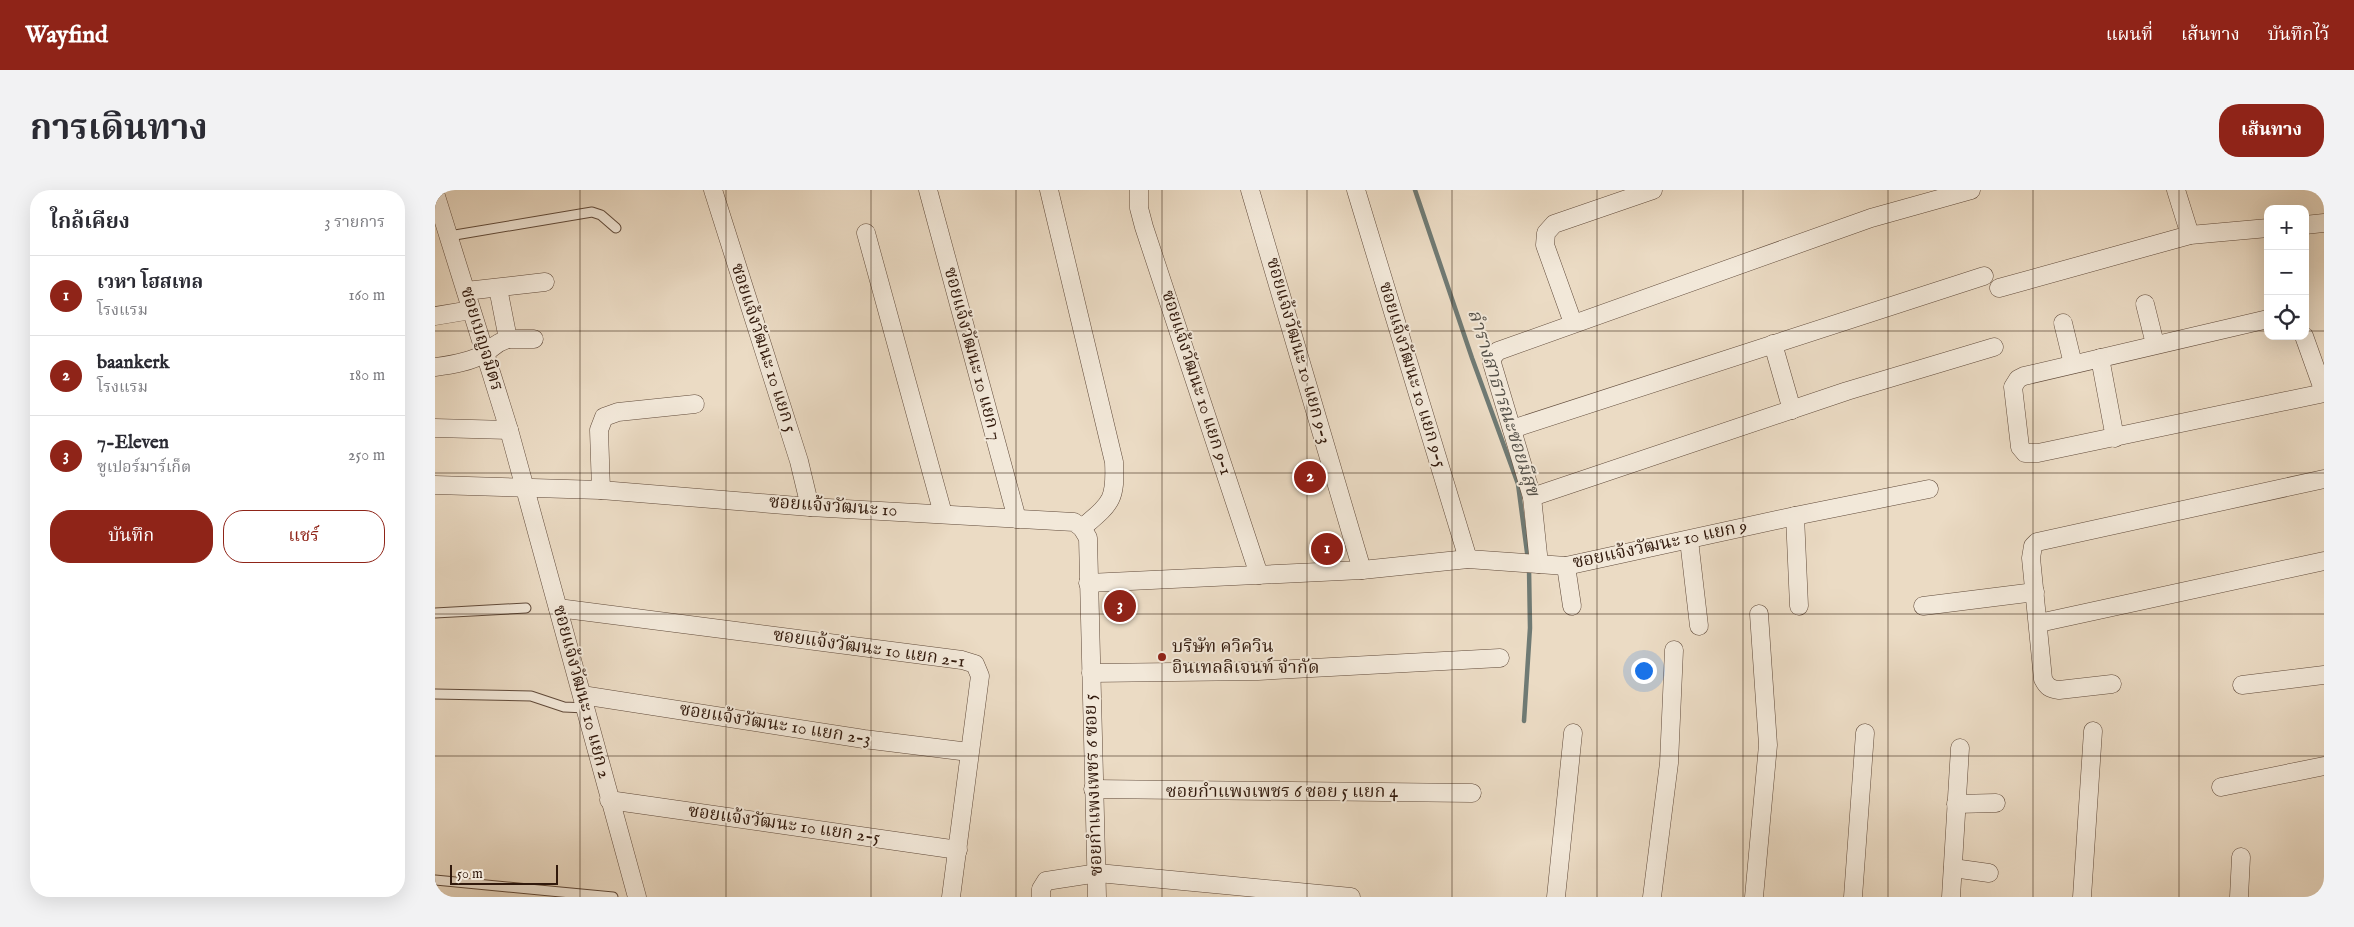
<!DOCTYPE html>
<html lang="th">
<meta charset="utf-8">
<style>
:root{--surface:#fff;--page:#f2f2f3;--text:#2b2b33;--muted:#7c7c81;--line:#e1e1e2;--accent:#8f2418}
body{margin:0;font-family:"IM FELL English","Noto Serif Thai",serif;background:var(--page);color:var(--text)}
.controls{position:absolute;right:15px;top:15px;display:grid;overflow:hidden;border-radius:10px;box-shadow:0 5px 20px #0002}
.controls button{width:45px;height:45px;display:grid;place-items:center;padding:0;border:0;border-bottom:1px solid var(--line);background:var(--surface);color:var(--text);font:25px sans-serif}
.scale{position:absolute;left:15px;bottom:12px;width:108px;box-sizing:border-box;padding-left:5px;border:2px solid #31190c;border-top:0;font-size:14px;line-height:18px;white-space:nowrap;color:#31190c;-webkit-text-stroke:4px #f2e8d9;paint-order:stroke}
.you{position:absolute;left:1208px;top:480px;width:18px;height:18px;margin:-12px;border:4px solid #fff;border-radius:50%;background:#1a73e8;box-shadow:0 0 0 8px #1a73e833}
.badge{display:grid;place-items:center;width:32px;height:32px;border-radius:50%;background:var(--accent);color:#fff;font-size:16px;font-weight:700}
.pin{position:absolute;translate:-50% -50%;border:2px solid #fff;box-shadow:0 1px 5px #0006}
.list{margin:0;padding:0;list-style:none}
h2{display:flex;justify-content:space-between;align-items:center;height:65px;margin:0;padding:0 20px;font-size:21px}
h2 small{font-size:16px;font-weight:400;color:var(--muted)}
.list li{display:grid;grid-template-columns:32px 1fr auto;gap:15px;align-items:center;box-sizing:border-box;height:80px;padding:0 20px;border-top:1px solid var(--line)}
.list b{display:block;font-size:19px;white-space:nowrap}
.list p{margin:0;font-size:16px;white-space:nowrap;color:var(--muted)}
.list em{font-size:16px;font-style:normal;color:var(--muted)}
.actions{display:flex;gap:10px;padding:15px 20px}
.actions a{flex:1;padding:11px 0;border:1px solid var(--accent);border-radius:20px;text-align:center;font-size:18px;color:var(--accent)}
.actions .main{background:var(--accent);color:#fff}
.icon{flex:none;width:28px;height:28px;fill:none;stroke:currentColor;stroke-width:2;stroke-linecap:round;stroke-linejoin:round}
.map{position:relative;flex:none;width:1889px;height:707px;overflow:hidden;border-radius:20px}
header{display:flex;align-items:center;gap:30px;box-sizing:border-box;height:70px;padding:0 25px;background:var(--accent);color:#fff}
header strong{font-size:24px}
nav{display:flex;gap:28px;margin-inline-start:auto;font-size:18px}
.intro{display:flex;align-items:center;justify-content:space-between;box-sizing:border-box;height:120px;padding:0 30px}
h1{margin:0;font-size:35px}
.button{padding:12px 22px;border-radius:20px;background:var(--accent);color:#fff;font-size:18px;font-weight:700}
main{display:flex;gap:30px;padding:0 30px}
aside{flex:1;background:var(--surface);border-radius:20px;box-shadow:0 5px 20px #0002}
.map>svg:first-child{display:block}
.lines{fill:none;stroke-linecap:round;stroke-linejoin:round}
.stream{stroke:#6f7a74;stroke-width:4.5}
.lane-casing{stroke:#604a3a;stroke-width:11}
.street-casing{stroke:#604a3a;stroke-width:19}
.lane{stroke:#f2e8d9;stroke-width:9}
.street{stroke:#f2e8d9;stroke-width:18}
.grid{fill:none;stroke:#31190c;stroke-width:1;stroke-opacity:0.55}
.poi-dot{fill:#8f2418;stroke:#f2e8d9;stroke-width:2}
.labels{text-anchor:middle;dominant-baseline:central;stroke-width:4;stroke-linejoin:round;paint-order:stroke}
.street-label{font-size:18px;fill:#31190c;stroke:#f2e8d9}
.poi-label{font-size:18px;fill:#31190c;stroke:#f2e8d9;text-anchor:start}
.water-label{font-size:19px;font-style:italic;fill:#555149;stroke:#f2e8d9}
</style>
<header>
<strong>Wayfind</strong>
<nav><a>แผนที่</a><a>เส้นทาง</a><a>บันทึกไว้</a></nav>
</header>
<div class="intro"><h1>การเดินทาง</h1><a class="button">เส้นทาง</a></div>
<main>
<aside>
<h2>ใกล้เคียง<small>3 รายการ</small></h2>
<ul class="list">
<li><span class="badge">1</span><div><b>เวหา โฮสเทล</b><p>โรงแรม</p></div><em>160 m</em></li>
<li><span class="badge">2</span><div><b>baankerk</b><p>โรงแรม</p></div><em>180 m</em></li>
<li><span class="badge">3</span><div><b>7-Eleven</b><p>ซูเปอร์มาร์เก็ต</p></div><em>250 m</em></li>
</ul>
<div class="actions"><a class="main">บันทึก</a><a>แชร์</a></div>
</aside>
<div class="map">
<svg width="1889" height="707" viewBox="0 0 1889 707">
<rect width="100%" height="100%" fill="#ebdbc4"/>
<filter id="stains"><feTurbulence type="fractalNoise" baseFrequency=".004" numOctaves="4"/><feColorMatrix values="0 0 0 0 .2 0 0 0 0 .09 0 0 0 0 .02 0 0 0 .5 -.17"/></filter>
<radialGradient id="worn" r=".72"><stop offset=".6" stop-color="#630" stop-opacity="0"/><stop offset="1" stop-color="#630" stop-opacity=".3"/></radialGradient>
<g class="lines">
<g class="stream">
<path d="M980 0 1037 168 1083 294 1093 370"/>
<path d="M1089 531 1095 438 1094 378"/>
</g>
<defs>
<g id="lane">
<path d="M14 46 157 22 166 25 181 38"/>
<path d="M0 423 91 418"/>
<path d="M0 504 96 506 129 517 151 518"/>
<path d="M0 690 178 707"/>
</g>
<g id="street">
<path d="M278 0 364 271 375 317"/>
<path d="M493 0 582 329"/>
<path d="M614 0 679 272C681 311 676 313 647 338"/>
<path d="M704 0V18L709 37 824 385"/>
<path d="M815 0 927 380"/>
<path d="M921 0 1033 369"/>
<path d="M1741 0 1755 45"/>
<path d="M0 3 74 240 202 707"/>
<path d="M1870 35 1889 33"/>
<path d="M431 43 508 324"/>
<path d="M63 98 73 149H99"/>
<path d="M1564 98 1755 45 1833 38"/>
<path d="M31 101 110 92"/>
<path d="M1710 114 1720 154"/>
<path d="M0 126 36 120"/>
<path d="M1833 129 1589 186 1583 189 1578 197 1585 257 1590 263H1603L1889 203"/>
<path d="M1138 133 1110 55 1111 43 1119 34 1218 0"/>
<path d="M1628 133 1638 174"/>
<path d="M1869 146 1889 202"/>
<path d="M1338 154 1357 220"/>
<path d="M1665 168 1680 248"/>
<path d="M0 177C16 175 36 172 50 163 59 157 60 153 73 149"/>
<path d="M0 238 74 240"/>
<path d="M1077 239 1549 86"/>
<path d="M0 295 166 300 375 317 639 332 647 338 653 348 662 707"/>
<path d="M166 300 164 240 169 227 183 222 260 214"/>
<path d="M1097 307 1412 201 1559 157"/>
<path d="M1360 326 1364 416"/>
<path d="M1254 350 1264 436"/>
<path d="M1104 374 1097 307 1057 173V168L1063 161 1436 28 1536 0"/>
<path d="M1131 376 1137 416"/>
<path d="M653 393 927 380 1033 369 1131 376 1360 326 1494 299"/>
<path d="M1488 416 1600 402"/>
<path d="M123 418 527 470 540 474 545 486 516 707"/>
<path d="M1604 433 1889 371"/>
<path d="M656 483 823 481 1065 468"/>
<path d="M1677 494 1624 500C1615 499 1612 497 1608 489L1596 368 1598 356 1602 352 1889 289"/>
<path d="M1807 495 1889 485"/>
<path d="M147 505 429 549 534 562"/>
<path d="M1786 597 1889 576"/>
<path d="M658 599 1037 603"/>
<path d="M174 610 523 660"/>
<path d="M1521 614 1561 613"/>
<path d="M1518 678 1554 683"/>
<path d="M606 707V699L611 691 663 683 916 707"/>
<path d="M1121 707 1138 543"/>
<path d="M1217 707 1234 573 1239 460"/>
<path d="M1319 707 1333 555 1324 424"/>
<path d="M1418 707 1430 543"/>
<path d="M1516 707 1525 558"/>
<path d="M1647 707 1658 541"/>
<path d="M1804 707 1806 667"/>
</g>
</defs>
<use href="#lane" class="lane-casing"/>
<use href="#street" class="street-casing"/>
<use href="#lane" class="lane"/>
<use href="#street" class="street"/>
</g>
<path class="grid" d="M145 0V707M291 0V707M436 0V707M581 0V707M727 0V707M872 0V707M1017 0V707M1162 0V707M1308 0V707M1453 0V707M1598 0V707M1744 0V707M0 141H1833M1870 141H1889M0 283H1889M0 424H1889M0 566H1889"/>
<circle class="poi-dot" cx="727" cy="467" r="5"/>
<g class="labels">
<g class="street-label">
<text transform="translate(46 149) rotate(73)">ซอยเบญจมิตร</text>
<text transform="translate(328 158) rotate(72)">ซอยแจ้งวัฒนะ 10 แยก 5</text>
<text transform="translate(863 161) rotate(74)">ซอยแจ้งวัฒนะ 10 แยก 9-3</text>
<text transform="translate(537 164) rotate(75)">ซอยแจ้งวัฒนะ 10 แยก 7</text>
<text transform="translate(977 185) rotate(73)">ซอยแจ้งวัฒนะ 10 แยก 9-5</text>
<text transform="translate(761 193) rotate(72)">ซอยแจ้งวัฒนะ 10 แยก 9-1</text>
<text transform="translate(398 317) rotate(4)">ซอยแจ้งวัฒนะ 10</text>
<text transform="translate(1225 355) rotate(-12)">ซอยแจ้งวัฒนะ 10 แยก 9</text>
<text transform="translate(434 459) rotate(8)">ซอยแจ้งวัฒนะ 10 แยก 2-1</text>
<text transform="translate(146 502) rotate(75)">ซอยแจ้งวัฒนะ 10 แยก 2</text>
<text transform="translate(340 535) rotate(9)">ซอยแจ้งวัฒนะ 10 แยก 2-3</text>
<text transform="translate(659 595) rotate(-92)">ซอยกำแพงเพชร 6 ซอย 5</text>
<text x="847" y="602">ซอยกำแพงเพชร 6 ซอย 5 แยก 4</text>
<text transform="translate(349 635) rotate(8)">ซอยแจ้งวัฒนะ 10 แยก 2-5</text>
</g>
<g class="poi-label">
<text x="737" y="457">บริษัท ควิควิน<tspan x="737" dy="21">อินเทลลิเจนท์ จำกัด</tspan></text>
</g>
<g class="water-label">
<text transform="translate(1068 213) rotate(72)">ลำรางสาธารณะซอยมีสุข</text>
</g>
</g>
<rect width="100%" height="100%" filter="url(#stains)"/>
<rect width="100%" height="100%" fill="url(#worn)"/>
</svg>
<div class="controls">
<button>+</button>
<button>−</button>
<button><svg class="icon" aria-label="locate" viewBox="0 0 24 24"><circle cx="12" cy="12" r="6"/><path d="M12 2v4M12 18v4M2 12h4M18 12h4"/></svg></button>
</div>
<div class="scale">50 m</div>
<div class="you"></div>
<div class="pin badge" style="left:892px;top:359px">1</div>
<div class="pin badge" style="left:875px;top:287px">2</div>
<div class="pin badge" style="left:685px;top:416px">3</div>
</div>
</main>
